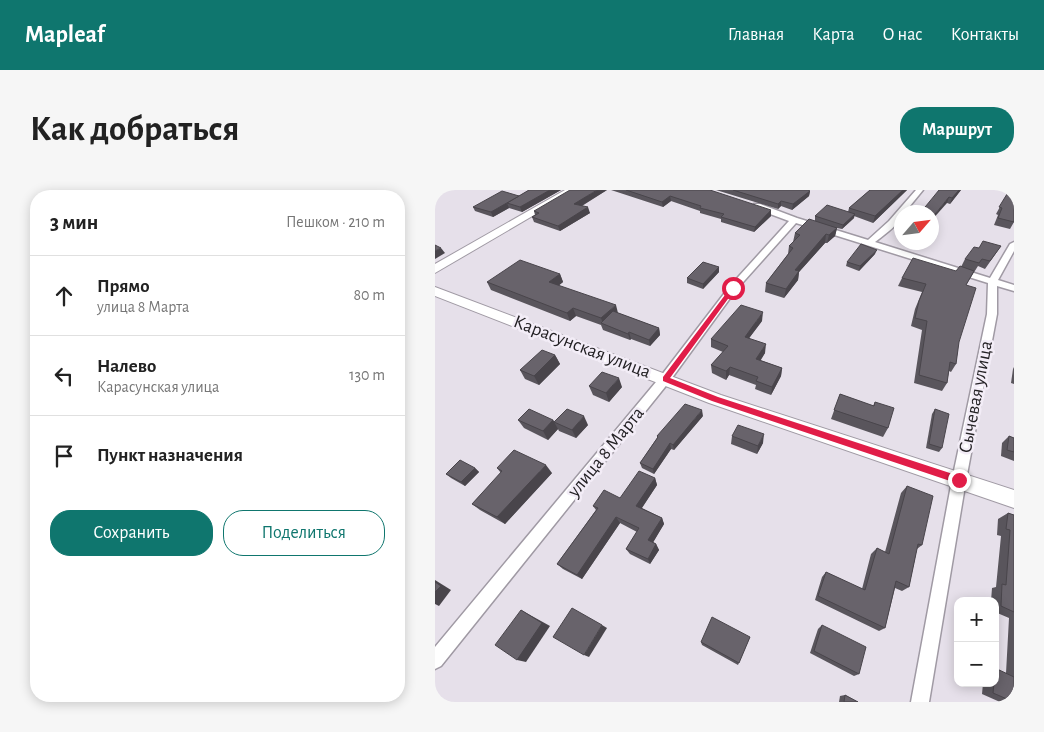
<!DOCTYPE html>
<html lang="ru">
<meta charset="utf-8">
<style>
:root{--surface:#fff;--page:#f6f6f6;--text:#222;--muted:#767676;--line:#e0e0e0;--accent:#0f766e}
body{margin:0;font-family:"Alegreya Sans",sans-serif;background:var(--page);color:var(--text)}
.controls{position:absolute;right:15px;bottom:15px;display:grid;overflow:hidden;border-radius:10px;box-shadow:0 2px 12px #0003}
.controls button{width:45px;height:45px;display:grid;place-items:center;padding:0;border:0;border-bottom:1px solid var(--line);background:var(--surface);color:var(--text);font:25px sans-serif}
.compass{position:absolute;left:459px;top:15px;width:45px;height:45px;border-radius:50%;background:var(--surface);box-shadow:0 2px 12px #0003;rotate:62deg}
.stop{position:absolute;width:15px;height:15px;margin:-11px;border:4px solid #e11d48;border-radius:50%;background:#fff}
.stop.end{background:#e11d48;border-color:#fff;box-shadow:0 1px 5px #0008}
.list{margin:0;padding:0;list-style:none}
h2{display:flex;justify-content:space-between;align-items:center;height:65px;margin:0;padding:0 20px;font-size:21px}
h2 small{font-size:16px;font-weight:400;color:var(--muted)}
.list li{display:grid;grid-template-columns:32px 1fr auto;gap:15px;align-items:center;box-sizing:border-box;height:80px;padding:0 20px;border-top:1px solid var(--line)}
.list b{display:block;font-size:19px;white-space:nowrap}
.list p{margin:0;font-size:16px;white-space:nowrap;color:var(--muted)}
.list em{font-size:16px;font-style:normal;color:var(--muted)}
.actions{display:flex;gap:10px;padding:15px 20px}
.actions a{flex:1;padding:11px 0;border:1px solid var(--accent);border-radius:20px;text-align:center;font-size:18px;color:var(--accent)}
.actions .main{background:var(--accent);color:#fff}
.icon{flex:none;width:28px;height:28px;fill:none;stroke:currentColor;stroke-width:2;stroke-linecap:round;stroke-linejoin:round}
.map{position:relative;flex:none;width:579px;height:512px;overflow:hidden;border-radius:20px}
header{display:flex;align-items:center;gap:30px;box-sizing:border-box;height:70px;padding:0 25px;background:var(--accent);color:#fff}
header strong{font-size:24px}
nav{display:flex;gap:28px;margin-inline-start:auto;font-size:18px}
.intro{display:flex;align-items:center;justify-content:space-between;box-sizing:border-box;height:120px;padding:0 30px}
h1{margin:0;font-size:35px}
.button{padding:12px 22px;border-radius:20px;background:var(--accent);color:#fff;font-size:18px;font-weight:700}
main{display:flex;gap:30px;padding:0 30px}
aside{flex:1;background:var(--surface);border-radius:20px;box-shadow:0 2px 12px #0003}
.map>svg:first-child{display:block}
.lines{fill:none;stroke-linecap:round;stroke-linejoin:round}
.street-casing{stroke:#a09aa4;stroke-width:3}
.secondary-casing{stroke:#a09aa4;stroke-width:2}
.street{fill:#fff;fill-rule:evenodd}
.secondary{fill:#fff;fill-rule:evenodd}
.wall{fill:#59555c}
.shaded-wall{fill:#49454b}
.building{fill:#68636b;stroke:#49454b}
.route{fill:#e11d48}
.labels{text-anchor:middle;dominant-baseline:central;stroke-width:5;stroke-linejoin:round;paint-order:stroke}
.street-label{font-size:19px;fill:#242225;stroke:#f3edf7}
</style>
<header>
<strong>Mapleaf</strong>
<nav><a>Главная</a><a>Карта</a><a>О нас</a><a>Контакты</a></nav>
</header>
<div class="intro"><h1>Как добраться</h1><a class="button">Маршрут</a></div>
<main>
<aside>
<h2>3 мин<small>Пешком · 210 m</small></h2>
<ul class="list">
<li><svg class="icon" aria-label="ahead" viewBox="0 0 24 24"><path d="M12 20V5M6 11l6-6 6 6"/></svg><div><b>Прямо</b><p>улица 8 Марта</p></div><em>80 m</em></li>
<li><svg class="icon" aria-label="left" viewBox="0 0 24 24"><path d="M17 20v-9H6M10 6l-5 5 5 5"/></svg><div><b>Налево</b><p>Карасунская улица</p></div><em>130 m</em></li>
<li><svg class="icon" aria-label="arrive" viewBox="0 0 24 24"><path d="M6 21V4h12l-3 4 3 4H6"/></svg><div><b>Пункт назначения</b></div></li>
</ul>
<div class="actions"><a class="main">Сохранить</a><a>Поделиться</a></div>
</aside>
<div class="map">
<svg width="579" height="512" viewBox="0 0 579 512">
<rect width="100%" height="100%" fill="#e6e0ea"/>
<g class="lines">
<defs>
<path id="street" d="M481 0H488L470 22H467C466 34 449 45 440 52L555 88 575 54 579 52V61L563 90 579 95V101L562 96V124L531 290 494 512H476L517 290 552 124 553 93 361 33 301 100 234 192 6 476 0 479V457L226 186 295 96 354 31 319 18V14H325L362 28 433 50 454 31Z"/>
<g id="secondary">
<path d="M130 0H142L0 83V74Z"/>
<path d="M0 97 286 205 579 300V318L274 213 0 106Z"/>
</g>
</defs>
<use href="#street" class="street-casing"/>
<use href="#secondary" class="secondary-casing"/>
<use href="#street" class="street"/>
<use href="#secondary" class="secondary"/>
</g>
<g class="wall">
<path d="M94 0H126L87 22 74 18 58 27 40 21 38 17 84 6Z"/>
<path d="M172 0 147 16 155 23 125 41 99 32 97 27 100 25 99 21Z"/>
<path d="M176 0H275L336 26 319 42 286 32V29L265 23V21L236 11 228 17Z"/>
<path d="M281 0H373L375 1 374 6 357 20 346 16 343 19Z"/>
<path d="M435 0H472L438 33 419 26V28L407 39 402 38 400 46 392 53H390L364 82 363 90 349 108 330 102 331 93 353 64 354 56 358 52 360 43 380 31V26L413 22 414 18Z"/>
<path d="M504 0H526L515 14 512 13Z"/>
<path d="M572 4 579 32 575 39 559 35 563 25 561 24Z"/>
<path d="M566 56 550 79 543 76 531 95 521 174 516 182 514 181 512 193 507 201 479 193 487 140 476 136 480 119 487 102 463 96 467 88 521 81 526 77 530 69 544 58Z"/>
<path d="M440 64 424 81 411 76 412 72Z"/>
<path d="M284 77V82L268 99 252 93V88Z"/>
<path d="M125 84 128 92 123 96 183 123 224 138 225 145 215 156 196 149 195 150 168 140 166 135 141 126 135 131 56 100 52 92Z"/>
<path d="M327 131 314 148 330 163 325 170 347 178 346 186 336 205 320 199 321 195 294 185 291 190 277 183 276 175 288 162 276 157V149Z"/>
<path d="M120 165 125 174 104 195 90 189 85 180Z"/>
<path d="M579 177V194L576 193 578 179Z"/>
<path d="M154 196 187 197 174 212 158 205Z"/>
<path d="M405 204 438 216 440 212 453 238 448 247 396 229Z"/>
<path d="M500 219 507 258 504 262 491 258 497 224Z"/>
<path d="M268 226 239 260 236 259 219 284 207 278 205 273 222 248V246Z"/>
<path d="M83 230H118L120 232 153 235 141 248 124 241 123 239 113 250 89 238Z"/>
<path d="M297 246 328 253 322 264 296 254Z"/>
<path d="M574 246 579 248V271L566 266 567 253Z"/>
<path d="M40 278 44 282 30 296 16 288 11 284Z"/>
<path d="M62 278 117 283 70 334 45 320 37 314 66 283Z"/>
<path d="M220 288 222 295 207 318 227 328 229 334 218 352 221 354 224 360 215 374 195 364 191 359 202 342 185 333 147 389 128 379 122 374 161 320 158 316 185 308Z"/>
<path d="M472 296 487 355 482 359 474 397 467 401 460 398 450 438 444 441 380 410 387 387 391 382 427 399 436 364 442 358 450 362 466 303Z"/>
<path d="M573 323 579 325V512H565L547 504 548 493H560L571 483 574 428 560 422V411H556L557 398 561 397 566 346 562 345 563 329Z"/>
<path d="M387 435 424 484 419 486 375 463 383 439Z"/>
<path d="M315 447 303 475 267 455 266 452Z"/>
<path d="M410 505 423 512H404L405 506Z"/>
</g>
<g class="shaded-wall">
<path d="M115 0H126L87 22 85 17Z"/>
<path d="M162 0H172L141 19 139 14Z"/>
<path d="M468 0H472L438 33 440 26Z"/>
<path d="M524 0H526L515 14 517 8Z"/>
<path d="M375 1 374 6 357 20 358 14Z"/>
<path d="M235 6 236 11 228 17 227 12Z"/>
<path d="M514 7 512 13 496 31V29Z"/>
<path d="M346 11V16L343 19V14Z"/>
<path d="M72 13 74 18 58 27 56 22Z"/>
<path d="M153 17 155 23 125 41 123 36Z"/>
<path d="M336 20V26L319 42 320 37Z"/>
<path d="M420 24 419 28 407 39 408 35Z"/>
<path d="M402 38 400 46 392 53 394 45Z"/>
<path d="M391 44 390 53 364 82 363 90 349 108 351 99 360 80Z"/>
<path d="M6 58 10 63 0 69V61Z"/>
<path d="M442 60 440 64 424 81 425 76Z"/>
<path d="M284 77V82L268 99V94Z"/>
<path d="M125 84 128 92 118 100 114 92Z"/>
<path d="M181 115 183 123 168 134 166 128Z"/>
<path d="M138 118 141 126 135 131 132 123Z"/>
<path d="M328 122 327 131 309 155 310 147Z"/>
<path d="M224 138 225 145 215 156 214 150Z"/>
<path d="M194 142 196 149 195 150 193 144Z"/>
<path d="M331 154 330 163 321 178V169Z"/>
<path d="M120 165 125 174 104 195 99 186Z"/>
<path d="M295 177 294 185 291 190V181Z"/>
<path d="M347 178 346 186 336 205 337 197Z"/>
<path d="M184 188 187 197 174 212 171 203Z"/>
<path d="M267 220 268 226 239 260 238 255Z"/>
<path d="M149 226 153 235 141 248 137 240Z"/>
<path d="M118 230 123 239 113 250 108 241Z"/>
<path d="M329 244 328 253 322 264 323 256Z"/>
<path d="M235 253 236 259 219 284 218 279Z"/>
<path d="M111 275 117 283 70 334 62 327Z"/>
<path d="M40 278 44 282 30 296 26 292Z"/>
<path d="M220 288 222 295 204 322 201 316Z"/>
<path d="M181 327 185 333 147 389 142 385Z"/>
<path d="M227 328 229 334 216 356 213 350Z"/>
<path d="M221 354 224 360 215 374 213 369Z"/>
<path d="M0 390 16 400 4 416 0 414Z"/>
<path d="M86 420 115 436 91 472 82 470Z"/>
<path d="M167 435 172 438 154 467 149 465Z"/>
</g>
<g class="building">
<path d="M94 0H115L85 17 72 13Z"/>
<path d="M135 0H162L139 14 153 17 123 36 97 27 104 23 99 21Z"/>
<path d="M191 0H275L336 20 320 37 286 27 289 24 265 18 266 16 235 6 227 12Z"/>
<path d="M298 0H373L375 1 358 14 346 11 343 14Z"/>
<path d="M435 0H468L440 26 414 18Z"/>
<path d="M504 0H524L517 8 514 7 496 29V22H486Z"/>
<path d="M67 1 84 6 56 22 38 17Z"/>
<path d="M572 4 579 6V32L563 28 567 18 564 17Z"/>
<path d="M392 15 420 24 408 35 380 26Z"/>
<path d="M374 29 402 38 394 45 391 44 360 80 364 81 351 99 331 93 358 58 354 56 365 45 360 43Z"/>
<path d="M548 51 566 56 555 71 547 69 544 73 530 69 539 57 544 58Z"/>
<path d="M426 54 442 60 425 76 412 72Z"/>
<path d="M0 55 6 58 0 61Z"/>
<path d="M478 68 521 81 525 76 539 81 531 95 541 98 524 152 521 174 515 172 512 193 484 185 492 131 480 128 484 111 491 94 467 88Z"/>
<path d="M85 70 125 84 114 92 181 115 166 128 138 118 132 123 52 92Z"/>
<path d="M268 72 284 77 268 94 252 88Z"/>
<path d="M306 115 328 122 310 147 331 154 321 169 347 178 337 197 321 191 323 187 295 177 291 181 276 175 293 156 276 149Z"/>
<path d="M178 121 224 138 214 150 194 142 193 144 166 133Z"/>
<path d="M107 160 120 165 99 186 85 180Z"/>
<path d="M167 182 184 188 171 203 154 196Z"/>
<path d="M405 204 439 216 440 212 459 218 453 238 399 220Z"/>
<path d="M250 214 267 220 238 255 235 253 218 279 205 273 223 247 222 246Z"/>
<path d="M94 219 118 230 108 241 83 230Z"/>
<path d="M132 219 149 226 137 240 119 232Z"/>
<path d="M500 219 514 224 507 258 494 254Z"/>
<path d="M303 235 329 244 323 256 297 246Z"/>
<path d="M574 246 579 248V262L572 260Z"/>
<path d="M79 260 111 275 62 327 37 314 67 281 62 278Z"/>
<path d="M25 270 40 278 26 292 11 284Z"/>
<path d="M204 281 220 288 201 316 227 328 213 350 221 354 213 369 191 359 204 338 181 327 142 385 122 374 163 318 158 316 169 300 185 308Z"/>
<path d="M472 296 498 306 487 355 483 354 474 397 461 391 450 438 383 406 391 382 430 400 442 358 454 364Z"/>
<path d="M573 323 579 325V422L566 416 567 394 571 395 575 340 571 339Z"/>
<path d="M0 392 6 396 0 402Z"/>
<path d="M137 418 167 435 149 465 118 447Z"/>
<path d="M86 420 107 433 82 470 60 455Z"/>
<path d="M277 427 315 447 304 473 266 452Z"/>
<path d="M387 435 431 457 424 484 379 461Z"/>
<path d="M560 478 579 487V512L558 503 559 493H560Z"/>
<path d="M410 505 423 512H409Z"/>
</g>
<path class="route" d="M296 97 301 98 235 188 283 207 524 286 527 287V293L524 294 277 211 228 191V187Z"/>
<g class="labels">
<g class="street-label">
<text transform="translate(147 157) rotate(21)">Карасунская улица</text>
<text transform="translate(541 207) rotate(-79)">Сычевая улица</text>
<text transform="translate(171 262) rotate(-51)">улица 8 Марта</text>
</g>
</g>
</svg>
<div class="controls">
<button>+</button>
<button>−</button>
</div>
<svg class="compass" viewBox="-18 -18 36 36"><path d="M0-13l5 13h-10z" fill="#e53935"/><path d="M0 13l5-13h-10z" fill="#767676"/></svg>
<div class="stop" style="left:298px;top:98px"></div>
<div class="stop end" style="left:524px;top:290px"></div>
</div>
</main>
